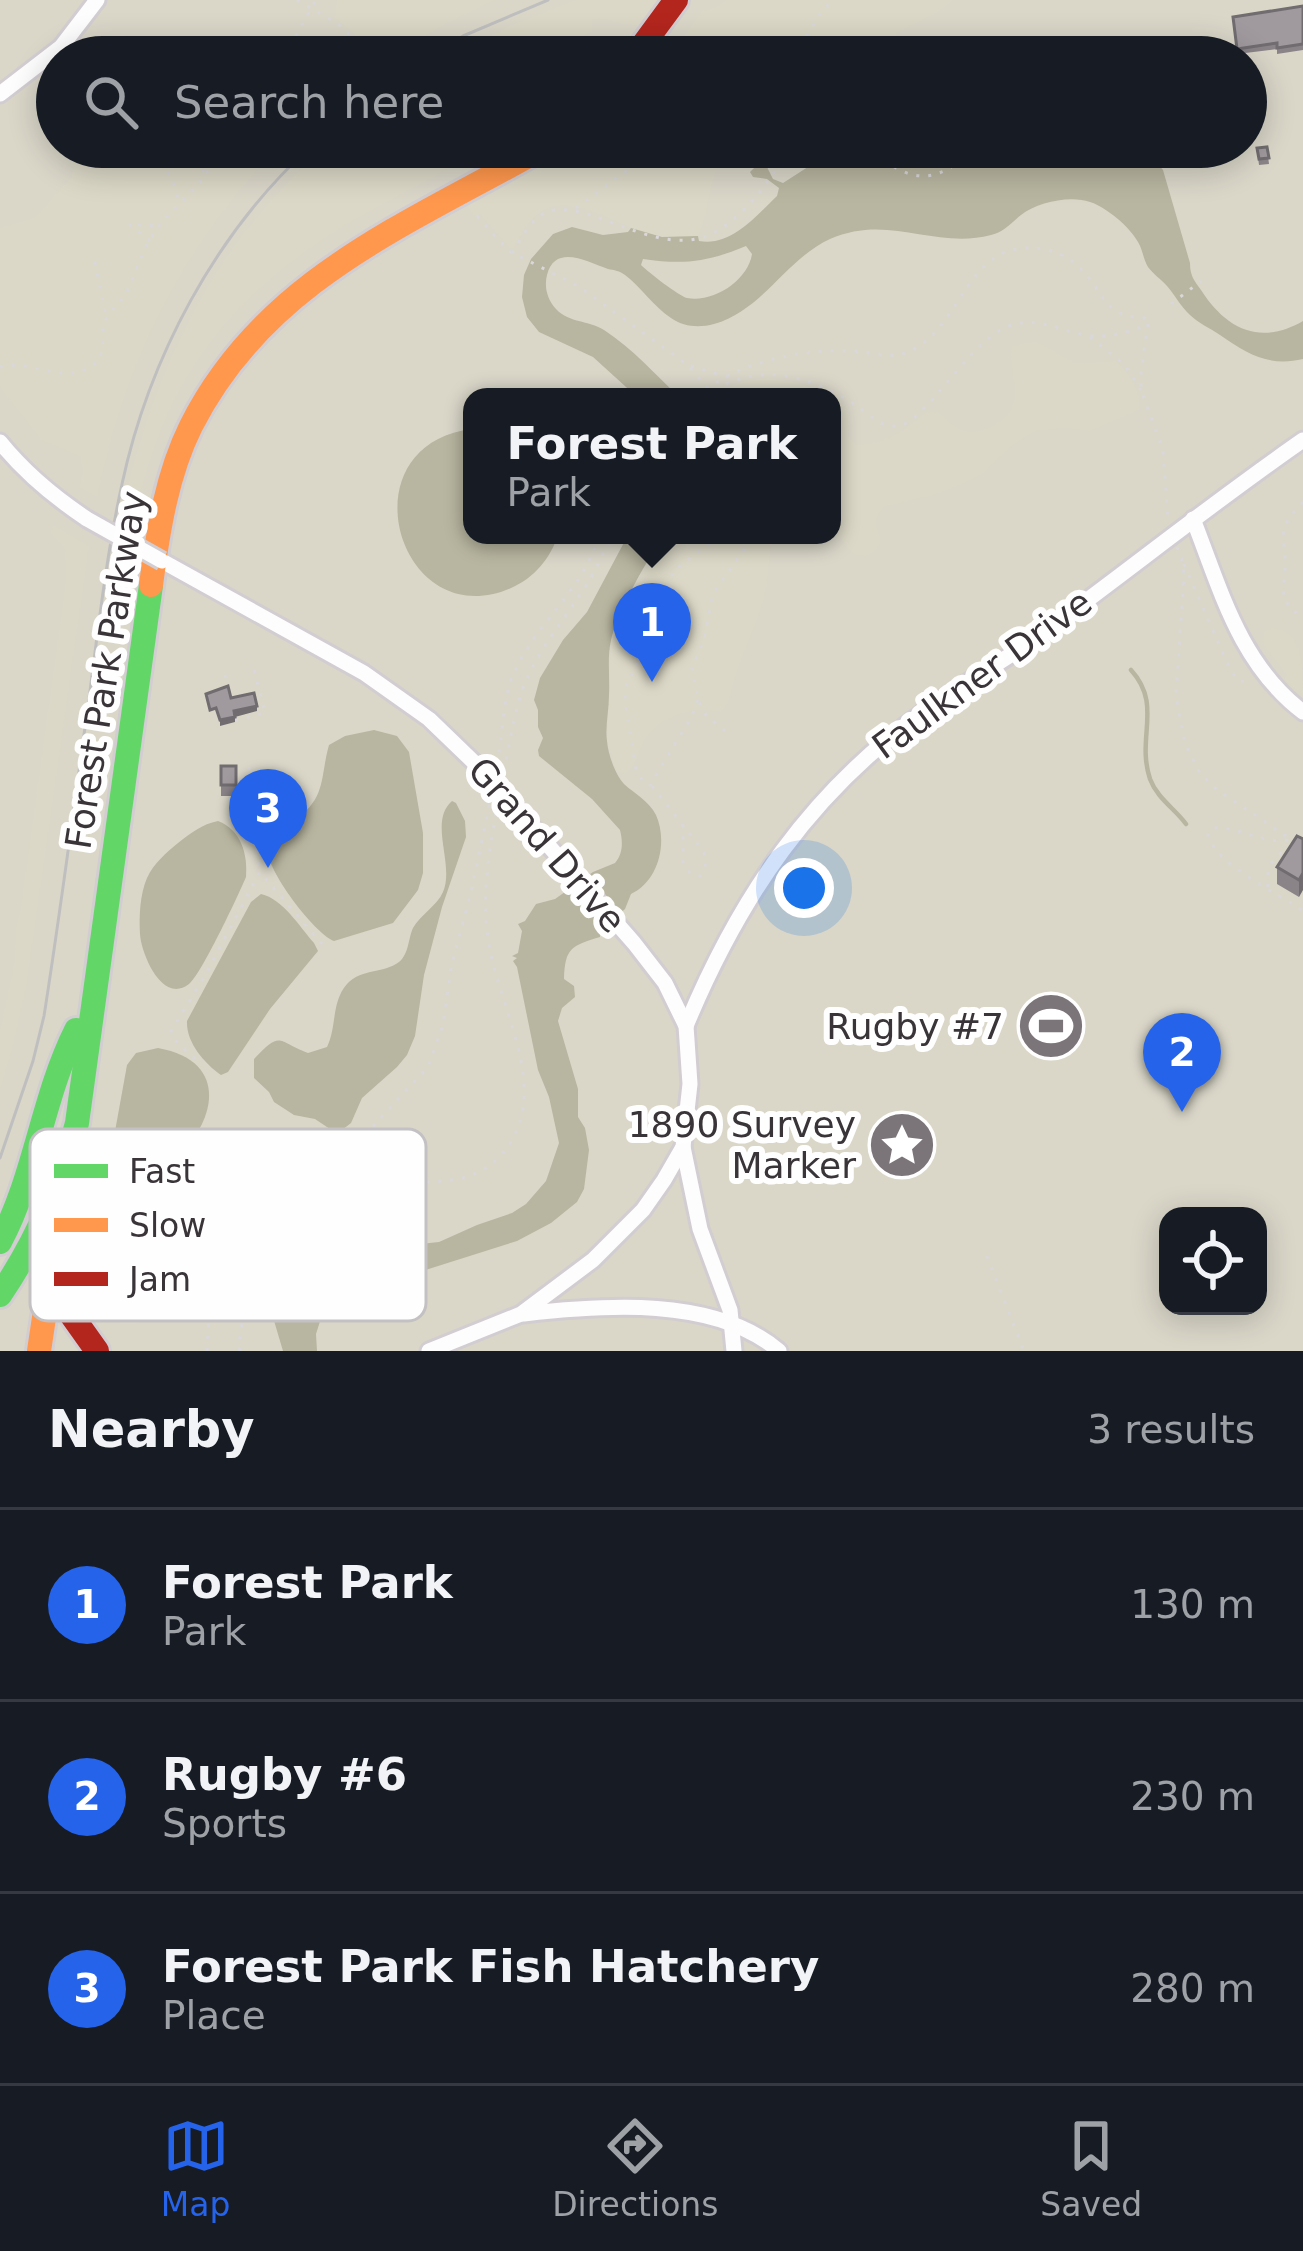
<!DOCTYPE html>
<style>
:root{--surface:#171b24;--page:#242831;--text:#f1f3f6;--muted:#9ea1a6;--line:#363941;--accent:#2563eb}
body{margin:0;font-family:"DejaVu Sans",sans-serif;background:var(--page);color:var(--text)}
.controls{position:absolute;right:36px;bottom:36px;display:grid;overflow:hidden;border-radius:24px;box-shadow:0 6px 30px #0003}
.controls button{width:108px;height:108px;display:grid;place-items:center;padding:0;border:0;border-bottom:3px solid var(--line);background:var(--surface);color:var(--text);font:60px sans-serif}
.you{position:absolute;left:804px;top:888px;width:42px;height:42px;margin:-30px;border:9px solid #fff;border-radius:50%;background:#1a73e8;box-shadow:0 0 0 18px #1a73e833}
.badge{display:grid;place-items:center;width:78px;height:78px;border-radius:50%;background:var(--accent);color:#fff;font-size:39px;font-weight:700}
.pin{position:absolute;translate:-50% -99px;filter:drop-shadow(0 3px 6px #0008)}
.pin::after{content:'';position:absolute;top:63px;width:42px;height:36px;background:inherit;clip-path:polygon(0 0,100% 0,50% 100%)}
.popup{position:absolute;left:463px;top:388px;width:378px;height:156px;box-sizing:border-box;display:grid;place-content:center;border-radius:24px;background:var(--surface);filter:drop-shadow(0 3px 9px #0005);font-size:39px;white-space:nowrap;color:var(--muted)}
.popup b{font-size:45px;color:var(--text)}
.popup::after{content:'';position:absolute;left:50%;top:100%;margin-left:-24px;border:24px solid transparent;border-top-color:var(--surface)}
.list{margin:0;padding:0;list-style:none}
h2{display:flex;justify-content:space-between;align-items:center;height:156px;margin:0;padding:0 48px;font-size:51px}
h2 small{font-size:39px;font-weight:400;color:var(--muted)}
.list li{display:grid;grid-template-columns:78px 1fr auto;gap:36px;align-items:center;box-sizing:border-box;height:192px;padding:0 48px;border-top:3px solid var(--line)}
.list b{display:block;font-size:45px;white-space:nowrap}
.list p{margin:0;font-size:39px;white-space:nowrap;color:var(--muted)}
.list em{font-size:39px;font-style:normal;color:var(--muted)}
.icon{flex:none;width:66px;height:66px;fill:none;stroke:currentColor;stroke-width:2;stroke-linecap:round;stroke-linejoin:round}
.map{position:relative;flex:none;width:1303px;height:1351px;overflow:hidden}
.search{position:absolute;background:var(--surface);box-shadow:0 6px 30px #0003;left:36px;right:36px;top:36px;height:132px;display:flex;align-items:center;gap:30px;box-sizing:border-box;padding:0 42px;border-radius:66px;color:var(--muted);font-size:45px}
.sheet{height:732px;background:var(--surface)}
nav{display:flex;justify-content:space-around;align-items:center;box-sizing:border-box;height:168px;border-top:3px solid var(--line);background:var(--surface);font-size:33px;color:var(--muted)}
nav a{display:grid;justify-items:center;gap:6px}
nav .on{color:var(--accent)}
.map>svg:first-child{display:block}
.green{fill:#dad7c9;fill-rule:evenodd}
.forest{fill:#dbd8c7}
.water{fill:#b8b6a0;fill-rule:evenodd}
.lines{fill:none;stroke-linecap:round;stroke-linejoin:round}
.stream{stroke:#b8b6a0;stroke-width:4.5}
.street-casing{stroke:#d2cdd1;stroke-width:21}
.fast-casing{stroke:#d2cdd1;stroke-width:30}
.slow-casing{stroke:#d2cdd1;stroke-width:30}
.jam-casing{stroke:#d2cdd1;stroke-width:30}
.path{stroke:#d9d7d9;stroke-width:3;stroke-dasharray:3 9;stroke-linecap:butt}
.street{stroke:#fefdfe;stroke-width:15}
.fast{stroke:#63d668;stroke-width:24}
.slow{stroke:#ff974d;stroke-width:24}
.jam{stroke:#b3261e;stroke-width:24}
.tram{stroke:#c0bfc0;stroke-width:3}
.street-bridge-casing{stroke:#d2cdd1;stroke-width:21;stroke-linecap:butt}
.street-bridge{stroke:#fefdfe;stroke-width:15}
.wall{fill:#8a8489}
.shaded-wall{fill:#706c6f}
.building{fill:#a09a9f;stroke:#706c6f;stroke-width:3}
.labels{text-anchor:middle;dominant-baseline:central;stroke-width:12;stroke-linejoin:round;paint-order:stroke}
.street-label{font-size:36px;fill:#393438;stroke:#fefefe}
.poi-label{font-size:36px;fill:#393438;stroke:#fefefe;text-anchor:end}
.key{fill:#fefefe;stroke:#c3c1c3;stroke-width:3}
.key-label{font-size:33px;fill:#393438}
</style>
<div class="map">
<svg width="1303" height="1351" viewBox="0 0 1303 1351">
<rect width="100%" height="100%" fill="#f6eff5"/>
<path class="green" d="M0 0H1303V1351H0ZM57 57H1246V147H57ZM472 397H832V535H472ZM1168 1216H1258V1306H1168Z"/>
<g class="forest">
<path d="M337 0H494L445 24 391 57H372L352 32 335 18Z"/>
<path d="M576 0H658L643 24C619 28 608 14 592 20V30C571 49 557 33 541 57H446L515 24Z"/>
<path d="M727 0H953C929 24 892 23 879 57H670L702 11 715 8Z"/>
<path d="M67 147H277C178 256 128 353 97 497L79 487 83 471 80 456 42 440 0 387V228L35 218 71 178 75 167 74 158Z"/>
<path d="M322 147H427L434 156 438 152 434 147H464L459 162C423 184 384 202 347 224 228 296 162 382 135 519L122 511C142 422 174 337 224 261 252 219 287 183 322 147Z"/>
<path d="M565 147H760C698 150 718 197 698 236 681 237 666 238 650 234 618 226 573 192 541 212 528 219 520 238 512 250L480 214 475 217 465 202Z"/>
<path d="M1035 342C1050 347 1060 357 1074 362 1088 366 1102 360 1117 362 1130 375 1142 392 1139 410L1090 431 1060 428 1035 431 1012 445 982 474 962 484 934 495 885 506 878 513 876 522 881 542C876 551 869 558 858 555 849 553 837 533 834 525 827 511 832 419 832 397H712C746 372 785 375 823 392 831 396 842 401 846 408 851 416 848 428 848 437L856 445C876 444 891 439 908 427 916 422 921 413 931 412 945 411 949 427 962 430 982 436 1008 423 1014 402 1018 384 1008 366 1012 346Z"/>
<path d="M53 525 89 546 26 987 14 1041 0 1090V1032L15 960 16 927 21 907 66 581 65 549 51 534Z"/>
<path d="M667 535H775C767 554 769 572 765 592 759 621 745 646 736 674 731 687 731 699 723 710 717 712 711 711 704 710 684 709 655 721 645 739 638 752 638 763 626 773L617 772 607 741 611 641 617 622 654 552Z"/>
<path d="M1273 628C1303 631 1303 668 1303 695L1284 679 1287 675 1264 645 1263 632Z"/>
<path d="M197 1195 208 1197C179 1234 142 1209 122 1230 112 1240 115 1254 118 1266 129 1303 152 1292 178 1278 191 1270 207 1265 221 1258L229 1262V1267C219 1281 197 1287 182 1296 165 1306 144 1327 124 1324 87 1320 97 1237 117 1218 137 1198 171 1198 197 1195Z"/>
</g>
<g class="water">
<path d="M1060 147 1146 149 1163 170 1190 263C1190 276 1194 280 1201 290 1226 329 1260 346 1303 321V359C1269 367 1247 354 1220 335 1210 328 1198 323 1190 315 1181 307 1175 295 1167 286 1161 279 1154 275 1148 267 1143 259 1143 250 1138 242 1130 227 1106 207 1090 202 1070 195 1038 202 1021 215 1011 223 1004 232 991 235 935 250 889 213 830 239 786 259 763 310 714 324 699 328 684 327 671 318 654 307 641 287 625 275 620 271 614 270 608 269 588 262 555 243 547 275 544 287 547 299 556 309 569 323 588 320 604 330 632 348 656 375 679 397H637L593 357 539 332 527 317 522 297 524 275 531 259 553 234 572 227 603 235 628 232 631 228 662 237 698 236 699 241C731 247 756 216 777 196L779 188 767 179 753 177 750 172 756 166 766 165 773 179 783 183 811 165 838 159 925 152 958 156 982 150 1030 154ZM746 246 752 254C748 280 714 303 687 298 679 296 648 272 641 265L643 259C685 265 707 262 746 246Z"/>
<path d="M472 429V535H558C550 559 534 578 511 588 398 637 343 445 472 429Z"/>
<path d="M628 535H667C648 554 617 614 611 640 607 658 610 677 609 695 609 710 605 727 607 741 608 754 615 774 624 784 635 794 649 801 656 815 668 842 659 881 631 894L625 909 600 931V937C571 946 565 948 564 979L574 986 575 997 562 1008 558 1021 578 1089V1117L585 1128 589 1150 584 1189 577 1202 551 1223 517 1241 416 1273 367 1282 337 1293 323 1312 316 1334 317 1351H283L272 1314V1295L288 1269 307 1256 439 1242 477 1225 512 1213 526 1204 546 1181 559 1143 549 1097 538 1070 517 967 513 961 517 958 512 956 518 953 522 931 518 924 525 921 536 904 555 899 593 872 615 863C623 854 623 842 620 830L592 799 539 756 538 750 543 738 538 727V710L534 700 540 678 563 640 587 612Z"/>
<path d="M374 730 397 736 409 752 423 833V873L418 890 393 923 334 941C313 933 251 853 268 832 274 824 286 825 294 820 327 799 320 776 329 745L345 736Z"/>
<path d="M452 801 456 803 465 821 466 837 442 907 424 975 415 1036 407 1055 397 1067 362 1098 351 1123 342 1130 333 1131 315 1119 294 1115 274 1102 269 1092 254 1078V1059C282 1030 276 1041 308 1053L327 1047C337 1027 331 1002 347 984 362 968 383 974 399 962 409 954 408 939 413 928 421 914 437 906 443 892 455 864 428 822 452 801Z"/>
<path d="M218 821C241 830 248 854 246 877 238 896 201 975 189 984 162 1005 141 953 140 934 139 916 140 894 147 878 154 863 166 853 178 843 191 833 202 824 218 821Z"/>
<path d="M261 894C283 899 299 926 314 943L318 951 270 1009 228 1072 221 1075C204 1063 186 1042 187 1021L251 902Z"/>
<path d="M158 1048C263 1067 184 1187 118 1178L111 1169 110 1159 127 1065 136 1053Z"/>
<path d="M266 1147H273L276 1154 274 1158 237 1172 228 1180 229 1191 243 1203 249 1220C244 1229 239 1239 232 1245 218 1258 183 1267 166 1260L163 1252 167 1234 213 1200 223 1171 231 1163 243 1160Z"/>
</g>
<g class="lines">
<path class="stream" d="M1131 670C1163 705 1136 737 1150 779 1157 798 1175 809 1186 824"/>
<defs>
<g id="street">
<path d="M0 94 61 47 97 0"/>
<path d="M0 442C25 473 54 497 87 519"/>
<path d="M1193 519C1221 590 1239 663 1303 712"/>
<path d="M162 561 364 673 429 719 484 772 634 943 665 983 686 1026 690 1084 683 1147 664 1180 643 1210 593 1260 521 1314 429 1351"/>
<path d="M686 1026C739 898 811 791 925 711 965 682 1008 659 1047 630 1133 567 1215 501 1303 440"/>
<path d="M683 1147 700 1229 730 1310 734 1351"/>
<path d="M524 1314C602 1305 715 1296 779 1351"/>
</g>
<g id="fast">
<path d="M0 1242C36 1174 42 1098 76 1030"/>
<path d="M0 1295C36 1242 61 1185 77 1123L151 585"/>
</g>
<g id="slow">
<path d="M151 585C158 531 167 474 191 426 265 279 409 224 544 147"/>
<path d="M39 1351 60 1211"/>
</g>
<g id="jam">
<path d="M634 57 676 0"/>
<path d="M55 1269 70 1313 97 1351"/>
</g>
</defs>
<use href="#street" class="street-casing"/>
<use href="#fast" class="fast-casing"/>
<use href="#slow" class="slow-casing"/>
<use href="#jam" class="jam-casing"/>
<g class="path">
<path d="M297 0 341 26 369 57"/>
<path d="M284 57 316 0"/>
<path d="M794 57 821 12 833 0"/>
<path d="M154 147 148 154C153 163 159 163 166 171 174 179 176 192 179 203"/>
<path d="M175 147 188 154 205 173"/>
<path d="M209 147 215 159"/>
<path d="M431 147 436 154"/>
<path d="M576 208 659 147"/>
<path d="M477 216 509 251 578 286 689 366 715 397"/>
<path d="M150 241 129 224 158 226"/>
<path d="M512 253C520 241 528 224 540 216 575 190 645 253 700 238 723 232 743 212 758 194 770 180 778 160 797 156 820 151 846 145 870 153 882 156 890 166 902 171 932 185 955 167 975 147"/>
<path d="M95 262 106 316"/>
<path d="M1171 304 1201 281"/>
<path d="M1148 324 1141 373V390L1163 450 1168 521"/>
<path d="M1090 337 1124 364 1141 390"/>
<path d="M691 366 727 377"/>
<path d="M0 367C30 358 63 386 92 366 109 355 98 331 108 315 114 307 121 302 126 293 136 274 141 251 154 233 166 215 184 201 198 184 208 172 216 158 227 147"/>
<path d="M697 397C733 363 803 348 852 351 874 352 894 361 914 349 960 324 967 251 1025 248 1055 246 1078 261 1094 285 1101 295 1107 306 1118 312 1126 317 1135 317 1145 318L1147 322"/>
<path d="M706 397C753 359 812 375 858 407 870 415 882 428 898 426 924 423 967 346 1004 328 1035 313 1062 333 1093 336 1111 337 1130 332 1146 325"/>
<path d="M1303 502C1274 532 1286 534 1285 569 1284 580 1283 589 1284 600L1303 620"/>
<path d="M1177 547 1183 563 1184 577 1176 696 1185 744 1200 773 1216 789 1295 842"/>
<path d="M1184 564 1229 667 1238 681H1249"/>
<path d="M225 675 229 690"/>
<path d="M698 700 691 718 650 785 644 783 636 770 625 700 626 686 662 615 673 571 721 535"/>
<path d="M235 720 265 713 254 669"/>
<path d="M725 731 706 715 698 700 692 668 704 639 713 594 754 535"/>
<path d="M497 764C503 734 502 698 515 671 538 620 583 591 599 535"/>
<path d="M249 767 252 826 260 872"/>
<path d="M504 771C511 738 515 702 530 672 554 624 594 587 610 535"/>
<path d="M652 786 704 852 706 863 700 876 690 873 683 863V825"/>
<path d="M1288 840C1261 844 1238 826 1213 828L1208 835C1216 865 1278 893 1303 911"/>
<path d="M1268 887C1266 869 1272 854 1291 849"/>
<path d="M195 1059 174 1039 171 1031 203 979 260 872 322 944"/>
<path d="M987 1256 1024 1351"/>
<path d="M207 1351 209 1317 225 1285 240 1268 282 1235 321 1197 364 1136 428 1067 443 1025 451 968 471 892 490 802"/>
<path d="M240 1351C234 1287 314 1207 371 1189 416 1175 466 1194 501 1155 555 1096 499 1009 489 944 481 899 489 852 497 807"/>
</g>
<use href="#street" class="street"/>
<use href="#fast" class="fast"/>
<use href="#slow" class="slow"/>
<use href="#jam" class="jam"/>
<g class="tram">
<path d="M428 57 463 36 548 0"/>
<path d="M0 1158 33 1061 44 1016C61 908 75 799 90 691 99 622 107 552 122 484 149 358 215 234 310 147"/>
</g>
<defs>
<path id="street-bridge" d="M87 519 162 561"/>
</defs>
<use href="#street-bridge" class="street-bridge-casing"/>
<use href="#street-bridge" class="street-bridge"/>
</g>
<g class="wall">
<path d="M1303 6V50L1277 54V49L1237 54 1233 22Z"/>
<path d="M1267 147 1269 164 1259 165 1257 148Z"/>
<rect x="221" y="766" width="15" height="30"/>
<path d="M1303 839 1299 897 1277 884V867Z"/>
</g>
<g class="shaded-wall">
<path d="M257 706V711L235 717V722L220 726V720L234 711Z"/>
<path d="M1303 873V890L1299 897V880Z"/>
</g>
<g class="building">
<path d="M1303 6V44L1277 48V43L1237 49 1233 17Z"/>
<path d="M1267 147 1269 158 1259 159 1257 148Z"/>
<path d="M228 686 231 698 254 693 257 706 234 711 235 717 220 720 216 708 210 710 206 694Z"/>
<rect x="221" y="766" width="15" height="19"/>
<path d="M1297 836 1303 839V873L1299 880 1277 867Z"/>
</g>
<defs>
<symbol id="stadium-disc" viewBox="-11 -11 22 22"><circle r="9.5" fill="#7b757a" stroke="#fefefe"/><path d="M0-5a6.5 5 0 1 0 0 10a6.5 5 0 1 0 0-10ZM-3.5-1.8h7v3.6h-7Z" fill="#fff"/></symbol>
<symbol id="sight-disc" viewBox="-11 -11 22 22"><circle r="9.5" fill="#7b757a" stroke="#fefefe"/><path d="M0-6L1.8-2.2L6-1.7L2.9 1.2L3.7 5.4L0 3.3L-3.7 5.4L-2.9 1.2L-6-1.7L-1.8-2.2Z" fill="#fff"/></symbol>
</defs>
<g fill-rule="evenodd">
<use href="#stadium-disc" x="1013" y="988" width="76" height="76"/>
<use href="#sight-disc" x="864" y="1107" width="76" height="76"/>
</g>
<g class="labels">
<g class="street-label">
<text transform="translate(106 670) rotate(-81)">Forest Park Parkway</text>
<text transform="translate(982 674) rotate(-36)">Faulkner Drive</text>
<text transform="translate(547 845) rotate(49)">Grand Drive</text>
</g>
<g class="poi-label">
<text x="1004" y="1026">Rugby #7</text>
<text x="856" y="1124">1890 Survey<tspan x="856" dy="41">Marker</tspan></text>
</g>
</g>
<rect x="30" y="1129" width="396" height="192" rx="18" class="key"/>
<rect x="54" y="1164" width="54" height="14" fill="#63d668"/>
<rect x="54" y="1218" width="54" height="14" fill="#ff974d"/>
<rect x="54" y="1272" width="54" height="14" fill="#b3261e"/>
<g class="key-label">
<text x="129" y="1183">Fast</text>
<text x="129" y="1237">Slow</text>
<text x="129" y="1291">Jam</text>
</g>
</svg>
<div class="controls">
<button><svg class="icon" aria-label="locate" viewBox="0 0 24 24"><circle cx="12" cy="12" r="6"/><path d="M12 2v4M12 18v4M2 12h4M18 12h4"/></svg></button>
</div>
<div class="you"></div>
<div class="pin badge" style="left:652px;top:682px">1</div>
<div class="popup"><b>Forest Park</b>Park</div>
<div class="pin badge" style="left:1182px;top:1112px">2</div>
<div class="pin badge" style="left:268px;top:868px">3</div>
<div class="search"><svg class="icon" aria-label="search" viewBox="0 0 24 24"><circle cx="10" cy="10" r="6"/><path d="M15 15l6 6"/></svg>Search here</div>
</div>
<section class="sheet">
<h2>Nearby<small>3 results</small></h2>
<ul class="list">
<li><span class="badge">1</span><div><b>Forest Park</b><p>Park</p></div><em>130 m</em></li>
<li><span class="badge">2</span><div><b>Rugby #6</b><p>Sports</p></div><em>230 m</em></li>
<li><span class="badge">3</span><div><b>Forest Park Fish Hatchery</b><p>Place</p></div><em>280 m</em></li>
</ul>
</section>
<nav>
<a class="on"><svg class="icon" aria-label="map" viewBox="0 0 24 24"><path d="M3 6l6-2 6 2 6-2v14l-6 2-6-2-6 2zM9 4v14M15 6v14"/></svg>Map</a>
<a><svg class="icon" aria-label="directions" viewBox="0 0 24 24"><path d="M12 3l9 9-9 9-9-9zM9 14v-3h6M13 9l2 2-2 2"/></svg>Directions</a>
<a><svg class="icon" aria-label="saved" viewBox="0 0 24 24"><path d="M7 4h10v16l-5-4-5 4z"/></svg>Saved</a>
</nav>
